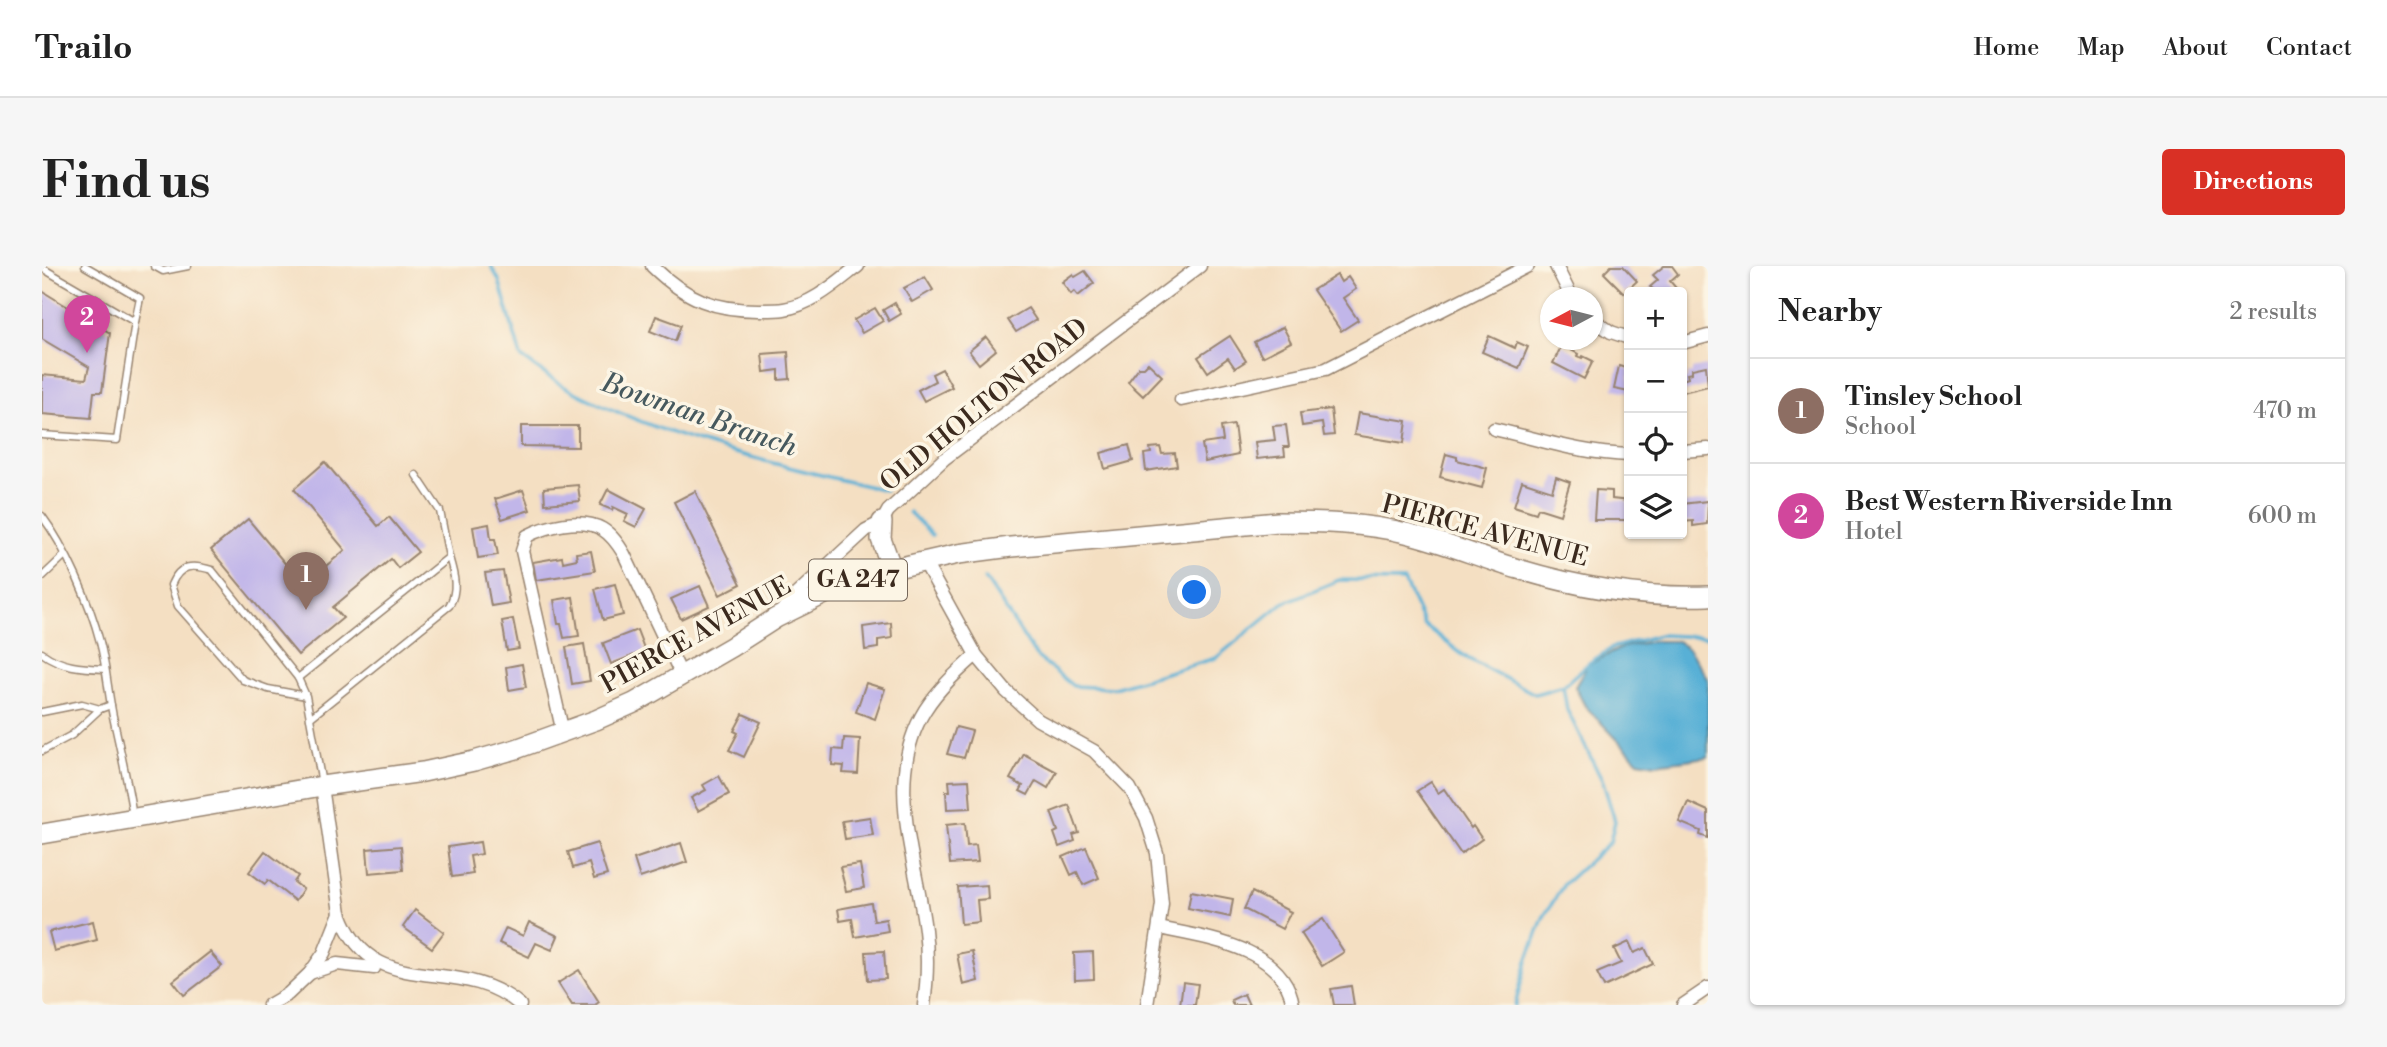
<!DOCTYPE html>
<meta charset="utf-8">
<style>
:root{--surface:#fff;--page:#f6f6f6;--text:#222;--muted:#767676;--line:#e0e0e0;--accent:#d93025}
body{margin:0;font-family:"Libre Bodoni",serif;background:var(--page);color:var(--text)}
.controls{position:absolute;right:21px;top:21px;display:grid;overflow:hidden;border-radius:7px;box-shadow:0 2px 5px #0004}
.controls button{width:63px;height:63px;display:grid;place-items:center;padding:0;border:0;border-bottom:2px solid var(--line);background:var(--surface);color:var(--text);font:35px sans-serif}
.compass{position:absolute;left:1498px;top:21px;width:63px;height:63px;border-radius:50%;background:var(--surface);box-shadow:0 2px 5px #0004;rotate:263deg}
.you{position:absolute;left:1153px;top:327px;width:24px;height:24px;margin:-18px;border:5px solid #fff;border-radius:50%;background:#1a73e8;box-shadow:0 0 0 10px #1a73e833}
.badge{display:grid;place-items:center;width:46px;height:46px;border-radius:50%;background:var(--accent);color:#fff;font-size:23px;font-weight:700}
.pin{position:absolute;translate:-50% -58px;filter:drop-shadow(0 2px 4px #0008)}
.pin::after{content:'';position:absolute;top:37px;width:24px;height:21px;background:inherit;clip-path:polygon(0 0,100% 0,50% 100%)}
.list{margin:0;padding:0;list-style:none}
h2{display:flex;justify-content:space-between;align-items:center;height:91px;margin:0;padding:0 28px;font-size:30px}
h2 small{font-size:23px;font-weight:400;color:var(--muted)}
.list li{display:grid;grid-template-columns:46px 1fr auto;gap:21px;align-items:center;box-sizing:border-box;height:105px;padding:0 28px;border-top:2px solid var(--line)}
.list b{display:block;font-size:26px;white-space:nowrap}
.list p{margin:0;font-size:23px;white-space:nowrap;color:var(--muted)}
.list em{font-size:23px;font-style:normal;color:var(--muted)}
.icon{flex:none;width:38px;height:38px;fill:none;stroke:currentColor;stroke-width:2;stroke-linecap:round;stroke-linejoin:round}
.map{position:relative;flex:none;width:1666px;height:739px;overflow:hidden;border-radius:7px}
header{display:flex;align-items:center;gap:42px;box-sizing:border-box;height:98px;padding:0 35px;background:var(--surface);border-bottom:2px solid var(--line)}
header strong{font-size:33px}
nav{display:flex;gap:38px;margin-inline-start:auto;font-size:24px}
.intro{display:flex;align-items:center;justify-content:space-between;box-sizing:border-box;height:168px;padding:0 42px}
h1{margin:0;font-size:49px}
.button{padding:18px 32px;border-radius:7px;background:var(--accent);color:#fff;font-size:24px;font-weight:700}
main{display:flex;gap:42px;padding:0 42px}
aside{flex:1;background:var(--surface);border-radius:7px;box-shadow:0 2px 5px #0004}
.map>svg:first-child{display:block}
.water{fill:#59b0d6;stroke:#4a6d7a;stroke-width:2}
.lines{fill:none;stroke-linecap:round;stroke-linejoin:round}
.stream{stroke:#59b0d6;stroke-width:3.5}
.building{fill:#c1b6e9}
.lane-casing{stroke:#988470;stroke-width:9}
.street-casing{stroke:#988470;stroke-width:15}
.primary-casing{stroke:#988470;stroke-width:22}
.lane{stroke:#fff;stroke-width:6}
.street{stroke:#fff;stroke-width:12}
.primary{stroke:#fff;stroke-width:19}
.labels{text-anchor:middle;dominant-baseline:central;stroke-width:7;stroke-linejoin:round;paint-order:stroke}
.shield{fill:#fcf5e5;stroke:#75675a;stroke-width:2}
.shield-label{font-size:24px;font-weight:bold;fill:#3b2a1e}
.street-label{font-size:26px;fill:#3b2a1e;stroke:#fcf5e5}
.water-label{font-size:28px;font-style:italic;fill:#46595e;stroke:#fcf5e5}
</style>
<header>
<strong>Trailo</strong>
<nav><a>Home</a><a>Map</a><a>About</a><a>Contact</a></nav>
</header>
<div class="intro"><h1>Find us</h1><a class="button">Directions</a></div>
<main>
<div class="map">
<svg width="1666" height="739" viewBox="0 0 1666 739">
<rect width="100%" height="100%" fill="#fcf5e5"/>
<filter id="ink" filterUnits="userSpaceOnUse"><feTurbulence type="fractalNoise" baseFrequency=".0143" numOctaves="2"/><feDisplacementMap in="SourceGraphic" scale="14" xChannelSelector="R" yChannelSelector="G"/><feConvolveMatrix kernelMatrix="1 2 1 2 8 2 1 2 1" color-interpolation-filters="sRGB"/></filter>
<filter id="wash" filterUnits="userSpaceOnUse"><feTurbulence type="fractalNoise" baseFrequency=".00686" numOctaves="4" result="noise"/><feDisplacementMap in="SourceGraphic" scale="28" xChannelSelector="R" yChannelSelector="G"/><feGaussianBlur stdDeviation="1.57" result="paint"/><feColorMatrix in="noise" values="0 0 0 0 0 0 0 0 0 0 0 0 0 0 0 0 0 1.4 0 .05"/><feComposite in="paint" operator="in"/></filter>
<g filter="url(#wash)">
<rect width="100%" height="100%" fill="#f4dfc2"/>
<path class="water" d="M1611 375H1635L1647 384 1666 413V491L1614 498 1596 495 1543 440 1533 421 1545 399 1581 381Z"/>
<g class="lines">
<g class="stream">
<path d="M449 0 457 14 479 91C493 101 508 112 523 121 623 174 734 199 843 224"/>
<path d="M867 246 890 269"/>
<path d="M943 312 994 390 1031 420 1072 422 1174 392 1241 337 1297 314 1362 315 1382 359 1425 392 1493 428 1521 420 1547 397 1572 381 1618 369 1666 371"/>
<path d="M1473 739 1485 695 1501 652 1522 618 1568 576 1573 555 1561 516 1525 444 1521 420"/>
</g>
</g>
<g id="blocks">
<g class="building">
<path d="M1569 0H1581L1595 15 1582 27 1562 7Z"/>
<path d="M1622 0H1630L1636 8 1628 15 1634 22 1629 26H1607L1611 23 1608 21 1616 14 1611 9Z"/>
<path d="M1043 5 1052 17 1036 30 1032 25 1029 28 1020 16 1031 8 1033 11Z"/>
<path d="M1295 9 1299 16 1306 11 1314 23 1301 32 1316 54 1299 65 1271 24Z"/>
<path d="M883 11 891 24 870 36 862 22Z"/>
<path d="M0 25 68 67 60 126H52L49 152 0 148V109L44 113 47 101 0 73Z"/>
<path d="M853 37 859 48 847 55 841 44Z"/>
<path d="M833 42 841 55 820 67 812 54Z"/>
<path d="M986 42 994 54 974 66 966 54Z"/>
<path d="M614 50 639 59 633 75 608 65Z"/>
<path d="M1241 61 1249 76 1220 91 1212 76Z"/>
<path d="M1188 70 1204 95 1193 102 1186 92 1166 106 1156 91Z"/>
<path d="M1447 70 1473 82 1475 76 1486 81 1477 102 1440 86Z"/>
<path d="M944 71 954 84 937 98 927 85Z"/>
<path d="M1520 79 1536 88 1535 90 1540 92 1541 90 1551 95 1542 113 1511 97Z"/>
<path d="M746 86 748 113 737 114V104L722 106 720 88Z"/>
<path d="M1106 97 1120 110 1101 130 1086 116 1097 101H1102Z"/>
<path d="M1577 100 1587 103V126L1572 123Z"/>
<path d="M1664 100 1666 120 1641 126 1640 114 1646 112 1645 108 1650 107V103Z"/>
<path d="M900 103 910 121 882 135 876 124 893 115 890 108Z"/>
<path d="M1289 143 1292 169 1282 170 1280 157 1260 160 1258 147Z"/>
<path d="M1316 147 1365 155 1362 177 1312 169Z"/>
<path d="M1192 159 1196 189 1163 196 1160 178 1181 175 1179 161Z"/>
<path d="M1244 159 1247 181H1242L1243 190 1215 193 1213 176 1233 174 1231 160Z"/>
<path d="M479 160H536V181L479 180Z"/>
<path d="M1087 179 1091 195 1063 203 1059 187Z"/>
<path d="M1118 181 1120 188 1133 187 1135 200 1104 205 1102 188 1109 187 1108 182Z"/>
<path d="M1404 188 1415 191V194L1445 202 1440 222 1398 211Z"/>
<path d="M283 196 336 260 347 251 376 286 356 302 349 293 291 341 301 352 256 389 169 284 206 253 261 319 303 284 252 223Z"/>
<path d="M1514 211 1528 216 1518 249 1496 242 1494 247 1472 240 1480 215 1510 225Z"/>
<path d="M536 219 538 235 503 238 502 222Z"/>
<path d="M566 223 604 243 594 261 582 255 586 248 571 241 570 244 558 239Z"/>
<path d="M481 224 488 244 460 253 453 233Z"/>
<path d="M1554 224 1570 225V233L1587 235V254H1552Z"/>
<path d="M653 225 699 318 678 329 632 236Z"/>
<path d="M1666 235 1665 258 1651 260V255L1640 256V238Z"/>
<path d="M447 258 449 273H453L456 289 436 292 431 261Z"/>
<path d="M549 285 553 305 494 314 491 296 520 291 521 296 535 293 534 287Z"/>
<path d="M461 305 467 337 449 340 443 307Z"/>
<path d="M573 318 581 349 561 354 553 323Z"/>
<path d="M658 320 667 340 639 353 629 333Z"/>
<path d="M531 331 537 370 522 372 519 358H516L512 334Z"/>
<path d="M471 353 477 383 465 385 460 355Z"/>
<path d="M849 357 850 372 836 374V382L823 384 821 361Z"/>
<path d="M595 364 603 385 569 398 561 377Z"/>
<path d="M542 378 548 415 530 418 524 381Z"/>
<path d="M480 398 484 421 467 424 464 401Z"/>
<path d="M824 417 843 423 833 453 814 446Z"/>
<path d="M701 448 719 456 702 491 687 484 696 467 692 465Z"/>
<path d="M914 461 930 465 922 492 905 488Z"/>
<path d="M802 472 818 473 816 508 801 507 802 500 790 499 791 483 801 484Z"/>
<path d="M982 488 1015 506 1006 522 994 515 986 529 978 525 981 520 968 513Z"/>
<path d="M677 510 687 528 656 545 649 532 664 524 661 519Z"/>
<path d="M927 514 929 542 905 543 904 525H908L907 515Z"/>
<path d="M1389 516 1396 527 1402 523 1429 562 1431 560 1440 573 1419 588 1375 525Z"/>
<path d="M1646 536 1666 545V572L1658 569 1659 565 1637 556Z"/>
<path d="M1027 539 1037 567 1031 569 1033 575 1017 581 1012 567 1016 565 1009 546Z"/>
<path d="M828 551 831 569 803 573 800 555Z"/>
<path d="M923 557 925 580 934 579 936 596 908 598 904 559Z"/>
<path d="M438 576 440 588 428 590 431 608 410 611 406 581Z"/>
<path d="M555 577 565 609 552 613 547 597 531 602 526 586Z"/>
<path d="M639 577 645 596 598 612 592 593Z"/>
<path d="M359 580 361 604 327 607 325 583Z"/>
<path d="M1044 581 1057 612 1041 619 1035 606 1029 609 1021 591Z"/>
<path d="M223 585 256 610 252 616 261 623 253 635 226 614 223 618 207 606Z"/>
<path d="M818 598 822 622 804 625 798 601Z"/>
<path d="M945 619 946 633 935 634 937 656 919 658 916 621Z"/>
<path d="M1149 625 1191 633 1188 651 1146 642Z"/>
<path d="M1210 626 1249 646 1240 663 1202 643Z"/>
<path d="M829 637 832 655 844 653 846 665 813 671 810 653 798 655 796 643Z"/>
<path d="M373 644 402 666 390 682 361 661Z"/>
<path d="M1281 653 1302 686 1280 700 1259 667Z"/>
<path d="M51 655 55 674 12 685 7 666Z"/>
<path d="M487 656 516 670 510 684 494 677 487 691 457 677 464 662 481 670Z"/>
<path d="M1587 676 1592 687 1603 682 1611 698 1562 721 1555 707 1579 697 1572 683Z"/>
<path d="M842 685 844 713 826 714 824 686Z"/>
<path d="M930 685 936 715 921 719 915 688Z"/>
<path d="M168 686 180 700 142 729 131 715Z"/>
<path d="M1051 686 1052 713 1033 714 1032 687Z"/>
<path d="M537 704 557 736 553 739H530L516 717Z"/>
<path d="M1141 716 1156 718 1153 739H1138Z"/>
<path d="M1309 720 1312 739H1292L1289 723Z"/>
<path d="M1202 728 1207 739H1191L1189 734Z"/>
</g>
</g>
</g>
<g filter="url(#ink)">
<use href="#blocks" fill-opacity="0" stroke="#988470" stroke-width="2"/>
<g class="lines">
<defs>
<g id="lane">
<path d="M43 0 98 32 93 56"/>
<path d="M112 0 121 5 146 0"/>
<path d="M0 2 93 56 75 174 0 169"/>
<path d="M374 209 398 245 407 291"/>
<path d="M0 250C24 282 48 337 58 376 65 402 66 429 72 455 79 487 86 518 91 550"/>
<path d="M0 311 23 289"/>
<path d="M0 387C19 401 40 402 63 403"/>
<path d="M256 412 407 291C412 308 417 324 407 340L268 452"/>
<path d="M264 430 226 423 201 414 136 340 129 319C138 298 150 298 170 304L256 412 264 430 280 518"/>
<path d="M0 446 40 438 58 443"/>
<path d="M0 485 30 469 58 443 69 439"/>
</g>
<g id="street">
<path d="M610 0C644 33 673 45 721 44 728 44 736 44 742 43 770 39 795 16 816 0"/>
<path d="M1514 0 1530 32"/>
<path d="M1550 53 1569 66 1587 72"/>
<path d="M1640 77 1666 70"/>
<path d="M1139 134 1284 103 1486 0"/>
<path d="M1452 163C1496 173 1541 188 1587 189"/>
<path d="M1640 185 1666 183"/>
<path d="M882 295 934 389 964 425 996 454 1052 485 1088 522 1104 552 1115 587 1120 638 1105 739"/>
<path d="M739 346 747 335 824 264 840 256 846 245 902 193 1158 0"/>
<path d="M521 467 480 285 485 270C504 260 540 251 560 263 570 269 576 278 582 288L640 410"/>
<path d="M298 647C331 739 415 685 478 739"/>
<path d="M1117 662C1164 672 1242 681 1251 739"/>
<path d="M268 707 295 698 332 702"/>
<path d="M227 739 246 728 268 707 282 687 298 647 280 520"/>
<path d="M882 739C885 716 886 687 883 664 874 591 841 512 883 444 897 422 915 406 934 389"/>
<path d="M1641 739 1666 722"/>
</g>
<g id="primary">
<path d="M840 256 839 273 850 303"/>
<path d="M0 568 280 520 381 506 432 495 474 483 554 454 592 437 689 381 734 352 805 317 850 303 916 288 969 281 1236 256C1279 256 1322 257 1364 267 1402 276 1439 292 1476 303 1539 322 1601 332 1666 330"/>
</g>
</defs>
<use href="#lane" class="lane-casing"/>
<use href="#street" class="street-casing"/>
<use href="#primary" class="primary-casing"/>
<use href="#lane" class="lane"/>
<use href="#street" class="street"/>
<use href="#primary" class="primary"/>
</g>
</g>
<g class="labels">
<rect class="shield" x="767" y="293.5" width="98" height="41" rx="5"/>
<g class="shield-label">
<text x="816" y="314">GA 247</text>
</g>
<g class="street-label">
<text transform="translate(942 139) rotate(-39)">OLD HOLTON ROAD</text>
<text transform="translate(1443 265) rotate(15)">PIERCE AVENUE</text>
<text transform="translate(654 369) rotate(-29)">PIERCE AVENUE</text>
</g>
<g class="water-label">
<text transform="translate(657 149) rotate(19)">Bowman Branch</text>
</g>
</g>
</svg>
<div class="controls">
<button>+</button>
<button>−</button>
<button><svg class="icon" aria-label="locate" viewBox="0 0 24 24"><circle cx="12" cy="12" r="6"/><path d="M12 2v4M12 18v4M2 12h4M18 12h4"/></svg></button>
<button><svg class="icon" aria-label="layers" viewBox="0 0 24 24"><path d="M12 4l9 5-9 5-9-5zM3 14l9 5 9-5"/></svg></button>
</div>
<svg class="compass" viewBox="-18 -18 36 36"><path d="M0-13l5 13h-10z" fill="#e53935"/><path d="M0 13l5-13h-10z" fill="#767676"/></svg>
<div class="you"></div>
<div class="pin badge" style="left:264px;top:344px;background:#8d6e63">1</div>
<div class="pin badge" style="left:45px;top:87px;background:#d1479c">2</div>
</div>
<aside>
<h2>Nearby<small>2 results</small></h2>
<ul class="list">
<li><span class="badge" style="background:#8d6e63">1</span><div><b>Tinsley School</b><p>School</p></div><em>470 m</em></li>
<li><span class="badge" style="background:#d1479c">2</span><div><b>Best Western Riverside Inn</b><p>Hotel</p></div><em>600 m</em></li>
</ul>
</aside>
</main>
